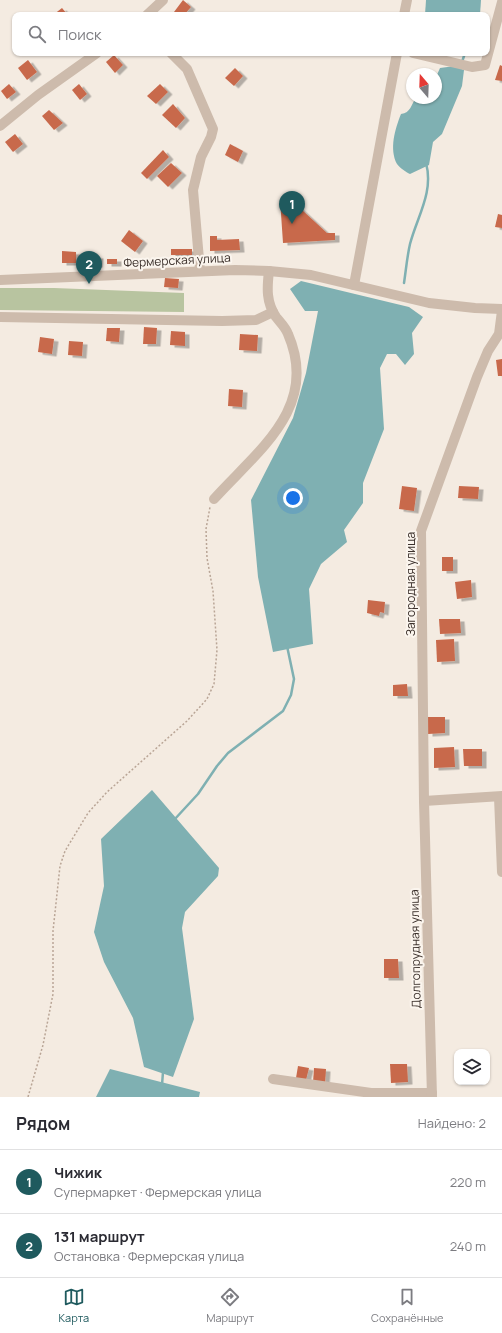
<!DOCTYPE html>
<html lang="ru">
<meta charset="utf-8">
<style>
:root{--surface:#fff;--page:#f7f7f7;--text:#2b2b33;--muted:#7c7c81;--line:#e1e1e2;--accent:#1f5a5e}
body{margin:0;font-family:Manrope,sans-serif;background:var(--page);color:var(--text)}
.controls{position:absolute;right:12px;bottom:12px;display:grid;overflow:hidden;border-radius:8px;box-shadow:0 1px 3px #0004}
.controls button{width:36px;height:36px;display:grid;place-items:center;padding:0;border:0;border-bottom:1px solid var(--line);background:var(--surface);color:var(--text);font:20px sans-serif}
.compass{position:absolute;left:406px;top:68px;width:36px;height:36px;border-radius:50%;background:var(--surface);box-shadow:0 1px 3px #0004;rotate:341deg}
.you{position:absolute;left:293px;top:498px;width:14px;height:14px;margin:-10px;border:3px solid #fff;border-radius:50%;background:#1a73e8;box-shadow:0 0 0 6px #1a73e833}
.badge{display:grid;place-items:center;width:26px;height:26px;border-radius:50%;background:var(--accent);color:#fff;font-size:13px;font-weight:700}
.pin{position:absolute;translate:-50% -33px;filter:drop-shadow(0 1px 2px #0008)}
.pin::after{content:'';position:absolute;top:21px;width:14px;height:12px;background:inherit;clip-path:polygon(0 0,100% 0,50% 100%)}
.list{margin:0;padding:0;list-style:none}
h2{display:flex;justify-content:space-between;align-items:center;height:52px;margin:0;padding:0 16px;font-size:17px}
h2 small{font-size:13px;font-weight:400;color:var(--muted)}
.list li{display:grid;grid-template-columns:26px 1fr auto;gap:12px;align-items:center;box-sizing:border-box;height:64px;padding:0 16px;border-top:1px solid var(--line)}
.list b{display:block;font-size:15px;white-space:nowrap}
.list p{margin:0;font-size:13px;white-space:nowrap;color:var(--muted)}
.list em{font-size:13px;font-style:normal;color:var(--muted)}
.icon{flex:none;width:22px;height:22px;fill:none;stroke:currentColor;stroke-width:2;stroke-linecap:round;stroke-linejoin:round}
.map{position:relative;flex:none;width:502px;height:1097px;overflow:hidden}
.search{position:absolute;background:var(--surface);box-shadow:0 1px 3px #0004;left:12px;right:12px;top:12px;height:44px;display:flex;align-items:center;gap:10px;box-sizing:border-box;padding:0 14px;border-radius:8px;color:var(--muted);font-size:15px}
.sheet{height:180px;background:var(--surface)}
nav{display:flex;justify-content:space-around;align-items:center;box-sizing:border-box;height:56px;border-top:1px solid var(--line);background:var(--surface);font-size:11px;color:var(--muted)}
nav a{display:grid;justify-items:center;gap:2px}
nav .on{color:var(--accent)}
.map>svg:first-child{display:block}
.green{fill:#b8c4a0}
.water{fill:#7fb0b2}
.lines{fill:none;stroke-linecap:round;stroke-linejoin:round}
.stream{stroke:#7fb0b2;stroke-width:2.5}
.building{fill:#c8694b;filter:url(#shadow)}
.path{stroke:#b9a596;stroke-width:1.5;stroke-dasharray:2 2;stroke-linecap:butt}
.minor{stroke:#cdbbac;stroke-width:10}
.labels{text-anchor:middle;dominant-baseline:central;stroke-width:4;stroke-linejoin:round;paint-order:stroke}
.street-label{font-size:12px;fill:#3b302b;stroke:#fbf5ee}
</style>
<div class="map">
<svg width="502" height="1097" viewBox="0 0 502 1097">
<defs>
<filter id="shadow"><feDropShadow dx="4.5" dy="2.5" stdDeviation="0" flood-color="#0004"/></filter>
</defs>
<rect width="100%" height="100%" fill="#f4ebe1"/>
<path class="green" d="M0 288H54L184 293V312L0 310Z"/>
<g class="water">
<path d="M426 0H481L480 15H425Z"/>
<path d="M455 66 464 70 462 86 442 134 433 142 429 165 410 174C406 172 400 168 397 164 389 149 395 129 401 114 411 113 411 104 416 98H436V77L440 68Z"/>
<path d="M301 281 409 307 423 317 412 333 414 354 405 365 396 354H387L380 368 384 429 363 483V503L344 530 347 542 321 564 309 589 313 644 273 652 258 577 251 500 293 418 306 373 318 311H305L290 289Z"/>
<path d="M152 790 219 868 218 876 185 912 182 928 194 1019 173 1077 144 1067 133 1018 104 962 94 932 104 886 101 839Z"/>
<path d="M110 1069 200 1092 199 1097H96Z"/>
</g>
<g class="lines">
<g class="stream">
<path d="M462 62 465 53"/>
<path d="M404 283C406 270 407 257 410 244 417 217 434 192 426 163"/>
<path d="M174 820 198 794 217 766 228 753 283 711 291 695 294 679 287 646"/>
<path d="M162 1085 163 1072"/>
</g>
</g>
<g class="building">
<path d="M183 0 191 7 184 15H178L174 12Z"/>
<path d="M62 8 68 15H53Z"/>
<path d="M114 55 123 65 115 73 106 62Z"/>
<path d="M28 60 37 72 27 80 18 68Z"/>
<path d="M500 65 502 66V81L495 80Z"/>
<path d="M235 68 243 76 234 86 225 78Z"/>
<path d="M9 84 16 92 7 99 1 91Z"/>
<path d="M79 84 87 94 80 100 72 90Z"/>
<path d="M160 84 168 92 156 104 147 96Z"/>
<path d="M173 104 185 118 176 128 162 115Z"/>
<path d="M49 110 63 123 54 130 42 116Z"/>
<path d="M15 134 23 144 13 152 5 142Z"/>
<path d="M230 144 243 151 238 162 225 155Z"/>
<path d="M163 150 169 157 147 179 141 173Z"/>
<path d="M171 163 182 173 168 187 157 176Z"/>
<path d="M289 198 327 233H335V240L283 243 280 199Z"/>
<path d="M498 214 502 215V228L495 227Z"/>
<path d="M129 230 143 241 135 252 121 241Z"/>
<path d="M210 236H217V240L239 239 240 250 210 251Z"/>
<rect x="171" y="249" width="21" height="6"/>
<path d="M62 251 76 252V263H62Z"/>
<path d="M85 255 99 256 98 265 84 264Z"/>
<rect x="107" y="259" width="10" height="5"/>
<path d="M165 278 179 279 178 288 164 287Z"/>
<path d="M144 327 157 328 156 344H143Z"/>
<path d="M107 328H120L119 342 106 341Z"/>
<path d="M171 331 185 332V346L170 345Z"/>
<path d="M240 334 258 335 257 351 239 350Z"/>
<path d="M40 337 54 339 52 354 38 352Z"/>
<path d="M69 341 83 342 82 356 68 355Z"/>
<path d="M502 359V376H498L496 360Z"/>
<path d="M229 389 243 390 242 407 228 406Z"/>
<path d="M402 486 417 488 414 511 399 509Z"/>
<path d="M459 486 479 487 478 499 458 498Z"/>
<rect x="442" y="557" width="11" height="14"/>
<path d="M471 580 472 597 457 599 455 582Z"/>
<path d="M368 600 385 602 384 613 380 612 379 616 367 613Z"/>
<path d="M439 619H460L461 633 440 634Z"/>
<path d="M454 639 455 661 437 662 436 640Z"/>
<path d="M407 684 408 696H393V685Z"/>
<path d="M428 717H445V733L428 734Z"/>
<path d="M454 747 455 767 434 768V748Z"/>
<path d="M463 749H482V766H464Z"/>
<path d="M384 959H398L399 978H384Z"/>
<path d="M390 1064H407L408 1082 391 1083Z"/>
<path d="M298 1066 309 1068 306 1080 296 1078Z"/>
<path d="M314 1068 326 1069 325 1084 313 1083Z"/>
</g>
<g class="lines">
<path class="path" d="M28 1097 43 1045 53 994V931L60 866 65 851 88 813 107 792 187 721 207 699 214 684 217 650 213 591 207 558 206 529 210 507"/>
<g class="minor">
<path d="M147 15 163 0"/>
<path d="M404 15 407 0"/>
<path d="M171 53 187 69 213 129 211 137 201 157 193 190 200 271"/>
<path d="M413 53 472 67 485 65 502 2"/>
<path d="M0 126 38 95 97 53"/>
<path d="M0 280 235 270 269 271 311 275 429 303 475 308 502 309"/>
<path d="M354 285 397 53"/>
<path d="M0 317 222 321 256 320 273 312"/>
<path d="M214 499C257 451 320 408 288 334 286 328 280 322 276 317 266 302 267 288 269 271"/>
<path d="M499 797 502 872"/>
<path d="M424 801 502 796"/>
<path d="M273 1079 371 1093H432"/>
<path d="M432 1097 424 801 421 531 477 377 488 351 499 334 502 311"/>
</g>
</g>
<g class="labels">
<g class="street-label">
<text transform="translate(177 260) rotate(-3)">Фермерская улица</text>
<text transform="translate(410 584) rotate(-90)">Загородная улица</text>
<text transform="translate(415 949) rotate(-91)">Долгопрудная улица</text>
</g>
</g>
</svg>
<div class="controls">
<button><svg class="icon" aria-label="layers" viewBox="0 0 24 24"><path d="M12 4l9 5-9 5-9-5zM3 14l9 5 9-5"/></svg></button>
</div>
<svg class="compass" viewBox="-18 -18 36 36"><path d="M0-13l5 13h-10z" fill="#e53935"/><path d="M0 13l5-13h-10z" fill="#7c7c81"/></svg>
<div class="you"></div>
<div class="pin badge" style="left:292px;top:224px">1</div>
<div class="pin badge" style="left:89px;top:284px">2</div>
<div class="search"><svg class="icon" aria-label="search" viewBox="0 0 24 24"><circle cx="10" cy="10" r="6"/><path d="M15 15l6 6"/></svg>Поиск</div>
</div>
<section class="sheet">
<h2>Рядом<small>Найдено: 2</small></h2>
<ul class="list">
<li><span class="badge">1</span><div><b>Чижик</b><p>Супермаркет · Фермерская улица</p></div><em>220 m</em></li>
<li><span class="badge">2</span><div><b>131 маршрут</b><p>Остановка · Фермерская улица</p></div><em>240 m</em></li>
</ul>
</section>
<nav>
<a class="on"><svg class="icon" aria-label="map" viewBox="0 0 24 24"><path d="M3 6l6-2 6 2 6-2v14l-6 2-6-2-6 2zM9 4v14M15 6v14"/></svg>Карта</a>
<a><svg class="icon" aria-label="directions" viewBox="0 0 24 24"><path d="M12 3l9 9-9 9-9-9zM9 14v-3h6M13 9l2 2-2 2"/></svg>Маршрут</a>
<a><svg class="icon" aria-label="saved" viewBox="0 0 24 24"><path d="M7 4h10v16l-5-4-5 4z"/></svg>Сохранённые</a>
</nav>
